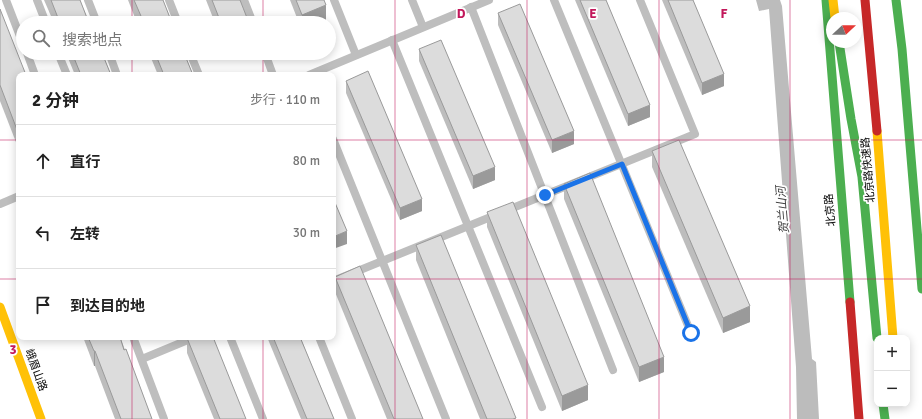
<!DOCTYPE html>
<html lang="zh">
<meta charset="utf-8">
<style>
:root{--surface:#fff;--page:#f6f6f6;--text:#222;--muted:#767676;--line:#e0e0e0}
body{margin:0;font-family:Signika,"Noto Sans SC",sans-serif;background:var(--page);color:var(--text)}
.controls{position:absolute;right:12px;bottom:12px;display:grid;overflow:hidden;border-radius:8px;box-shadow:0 2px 10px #0003}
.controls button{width:36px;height:36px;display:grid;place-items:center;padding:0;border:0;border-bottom:1px solid var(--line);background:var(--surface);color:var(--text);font:20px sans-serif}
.compass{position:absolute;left:826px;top:12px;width:36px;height:36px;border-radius:50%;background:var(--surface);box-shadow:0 2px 10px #0003;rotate:68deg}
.stop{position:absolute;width:12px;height:12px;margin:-9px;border:3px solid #1a73e8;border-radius:50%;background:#fff}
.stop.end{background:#1a73e8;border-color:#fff;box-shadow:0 1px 4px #0008}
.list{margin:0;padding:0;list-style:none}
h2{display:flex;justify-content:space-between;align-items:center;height:52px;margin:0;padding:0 16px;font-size:17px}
h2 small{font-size:13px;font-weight:400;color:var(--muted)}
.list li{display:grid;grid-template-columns:26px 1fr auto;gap:12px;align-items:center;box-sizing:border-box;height:72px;padding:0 16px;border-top:1px solid var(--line)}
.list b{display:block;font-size:15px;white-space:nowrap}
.list em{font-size:13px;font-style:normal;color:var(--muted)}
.icon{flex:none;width:22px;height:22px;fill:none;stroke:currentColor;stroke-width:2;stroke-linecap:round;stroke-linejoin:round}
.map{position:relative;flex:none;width:922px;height:419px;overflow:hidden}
.search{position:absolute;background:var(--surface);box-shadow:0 2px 10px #0003;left:16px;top:16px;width:320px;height:44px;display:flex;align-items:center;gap:10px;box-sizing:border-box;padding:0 14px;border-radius:22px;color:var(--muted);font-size:15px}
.panel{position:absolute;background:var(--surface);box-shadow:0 2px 10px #0003;left:16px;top:72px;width:320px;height:268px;border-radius:8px}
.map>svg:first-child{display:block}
.water{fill:#bcbcbc}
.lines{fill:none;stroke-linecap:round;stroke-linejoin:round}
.lane{stroke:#bebebe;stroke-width:8}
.fast{stroke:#4caf50;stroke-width:9}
.slow{stroke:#ffc107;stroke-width:9}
.jam{stroke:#c62828;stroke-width:9}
.wall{fill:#bdbdbd}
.shaded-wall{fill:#9a9a9a}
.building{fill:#dcdcdc;stroke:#9a9a9a}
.route{stroke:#1a73e8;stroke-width:5}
.grid{fill:none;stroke:#c2185b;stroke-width:1;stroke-opacity:0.55}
.labels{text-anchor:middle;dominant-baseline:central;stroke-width:3.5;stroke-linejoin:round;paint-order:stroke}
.street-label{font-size:11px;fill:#000;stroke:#fff}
.water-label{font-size:12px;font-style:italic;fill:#404040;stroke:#fff}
.grid-label{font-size:13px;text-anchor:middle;font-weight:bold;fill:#c2185b;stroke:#fff;stroke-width:3.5;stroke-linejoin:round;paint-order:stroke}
</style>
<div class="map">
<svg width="922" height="419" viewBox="0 0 922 419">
<rect width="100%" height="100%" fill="#fff"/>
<path class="water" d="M756 0H780L782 6 812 359 816 362 819 419H797L796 367 769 9 759 11Z"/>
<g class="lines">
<g class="lane">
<path d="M6 0 23 44"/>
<path d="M37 0 46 23"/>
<path d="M88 0 97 23"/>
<path d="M169 0 178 23"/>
<path d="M244 0 253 23"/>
<path d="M334 0 356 55"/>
<path d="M412 0 423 27"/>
<path d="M554 0 691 333"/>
<path d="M471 7 613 370"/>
<path d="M392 40 542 407"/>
<path d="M27 53 35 75"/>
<path d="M58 53 67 75"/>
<path d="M109 53 117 75"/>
<path d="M190 53 199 75"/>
<path d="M265 53 273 75"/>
<path d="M309 75 489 0"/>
<path d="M333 139 446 419"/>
<path d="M0 204 19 196"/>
<path d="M333 281 695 134 640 0"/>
<path d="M133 337 164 419"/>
<path d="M230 337 263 419"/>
<path d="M319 337 352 419"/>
<path d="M142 359 195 337"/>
</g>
<g class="fast">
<path d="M826 0 850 302"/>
<path d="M896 0 902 49 922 289"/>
<path d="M839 42 851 119 862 177 877 338"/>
<path d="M883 404 885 419"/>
</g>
<g class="slow">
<path d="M833 0 835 18"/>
<path d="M877 131 893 338"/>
<path d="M0 307 41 419"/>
</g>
<g class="jam">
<path d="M865 0 877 131"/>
<path d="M850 302 859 419"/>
</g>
</g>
<g class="wall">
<path d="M44 0H80L89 23H54Z"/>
<path d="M128 0H163L172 23H137Z"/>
<path d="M206 0H240L249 23H215Z"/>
<path d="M290 0H324L326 21 320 23H299Z"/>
<path d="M575 0H606L650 117 628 126Z"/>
<path d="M662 0H693L724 86 702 95Z"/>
<path d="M0 9 19 75V150L0 101Z"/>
<path d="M498 13 574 144 552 153 498 25Z"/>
<path d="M419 49 495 180 473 189 419 61Z"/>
<path d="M66 53H102L111 75H75Z"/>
<path d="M149 53H184L193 75H158Z"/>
<path d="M227 53H245L230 59Z"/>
<path d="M346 81 422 211 400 220 346 93Z"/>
<path d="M652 151 750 322 723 333 652 167Z"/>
<path d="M564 184 664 372 639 382 564 199Z"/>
<path d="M487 212 588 400 562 411 487 227Z"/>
<path d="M416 245 516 419H480L416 260Z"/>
<path d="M335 277 423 419H387L335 292Z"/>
<path d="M83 337H120L152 419H115L95 366H94Z"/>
<path d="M267 337H300L334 419H301Z"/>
<path d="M187 338 246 419H214L187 353Z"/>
</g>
<g class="shaded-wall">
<path d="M326 5V21L320 23H302V15Z"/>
<path d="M230 53H245L230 59Z"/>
<path d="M724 74V86L702 95V83Z"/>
<path d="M650 105V117L628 126V114Z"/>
<path d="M574 131V144L552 153V140Z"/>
<path d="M495 167V180L473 189V176Z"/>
<path d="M422 199V211L400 220V208Z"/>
<path d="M347 231V244L333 249V237Z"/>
<path d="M750 306V322L723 333V318Z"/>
<rect x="94" y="351" width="1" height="15"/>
<path d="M664 357V372L639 382V367Z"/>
<path d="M588 385V400L562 411V396Z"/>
</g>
<g class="building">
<path d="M51 0H80L89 23H60Z"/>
<path d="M134 0H163L172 23H144Z"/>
<path d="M212 0H240L249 23H221Z"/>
<path d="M296 0H324L326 5 302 15Z"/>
<path d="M580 0H606L650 105 628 114Z"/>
<path d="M668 0H693L724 74 702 83Z"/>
<path d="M520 4 574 131 552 140 498 13Z"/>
<path d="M0 9 26 75H19V135L0 85Z"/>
<path d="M441 40 495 167 473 176 419 49Z"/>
<path d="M72 53H102L111 75H81Z"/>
<path d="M155 53H184L193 75H164Z"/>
<path d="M368 71 422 199 400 208 346 81Z"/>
<path d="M679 140 750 306 723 318 652 151Z"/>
<path d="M590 173 664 357 639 367 564 184Z"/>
<path d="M333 198 347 231 333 237Z"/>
<path d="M513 202 588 385 562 396 487 212Z"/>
<path d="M441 235 516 418 513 419H487L416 245Z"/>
<path d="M360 266 423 419H394L335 277Z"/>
<path d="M88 337H120L124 350 126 349 152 419H121L95 351H94Z"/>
<path d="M190 337H213L246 419H220L187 338Z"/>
<path d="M273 337H300L334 419H307Z"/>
</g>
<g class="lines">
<path class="route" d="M545 195 622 164 691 333"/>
</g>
<path class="grid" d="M132 0V23M263 0V23M395 0V419M527 0V419M659 0V419M790 0V419M132 53V75M263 53V75M0 140H19M333 140H922M0 279H19M333 279H922M132 337V419M263 337V419"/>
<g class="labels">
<g class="street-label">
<text transform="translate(868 170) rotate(-95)">北京路快速路</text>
<text transform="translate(830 210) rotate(-95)">北京路</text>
<text transform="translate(36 370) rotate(70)">峨眉山路</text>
</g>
<g class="water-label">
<text transform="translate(783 210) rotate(-95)">贺兰山河</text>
</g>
</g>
<g class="grid-label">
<text x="461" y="18">D</text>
<text x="593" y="18">E</text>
<text x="724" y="18">F</text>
<text x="13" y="354">3</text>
</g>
</svg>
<div class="controls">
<button>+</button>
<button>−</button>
</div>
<svg class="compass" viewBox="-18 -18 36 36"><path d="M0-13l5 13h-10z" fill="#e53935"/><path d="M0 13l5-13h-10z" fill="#767676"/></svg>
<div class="stop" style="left:691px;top:333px"></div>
<div class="stop end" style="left:545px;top:195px"></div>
<div class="search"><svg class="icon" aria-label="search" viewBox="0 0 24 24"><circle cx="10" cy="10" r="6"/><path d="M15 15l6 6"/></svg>搜索地点</div>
<section class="panel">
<h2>2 分钟<small>步行 · 110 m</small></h2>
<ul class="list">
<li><svg class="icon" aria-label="ahead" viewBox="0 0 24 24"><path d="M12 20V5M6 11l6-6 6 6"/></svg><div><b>直行</b></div><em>80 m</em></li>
<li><svg class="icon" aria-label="left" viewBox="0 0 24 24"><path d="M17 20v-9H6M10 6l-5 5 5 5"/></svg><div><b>左转</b></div><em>30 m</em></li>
<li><svg class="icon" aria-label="arrive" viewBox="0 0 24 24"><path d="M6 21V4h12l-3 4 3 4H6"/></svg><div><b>到达目的地</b></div></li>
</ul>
</section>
</div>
